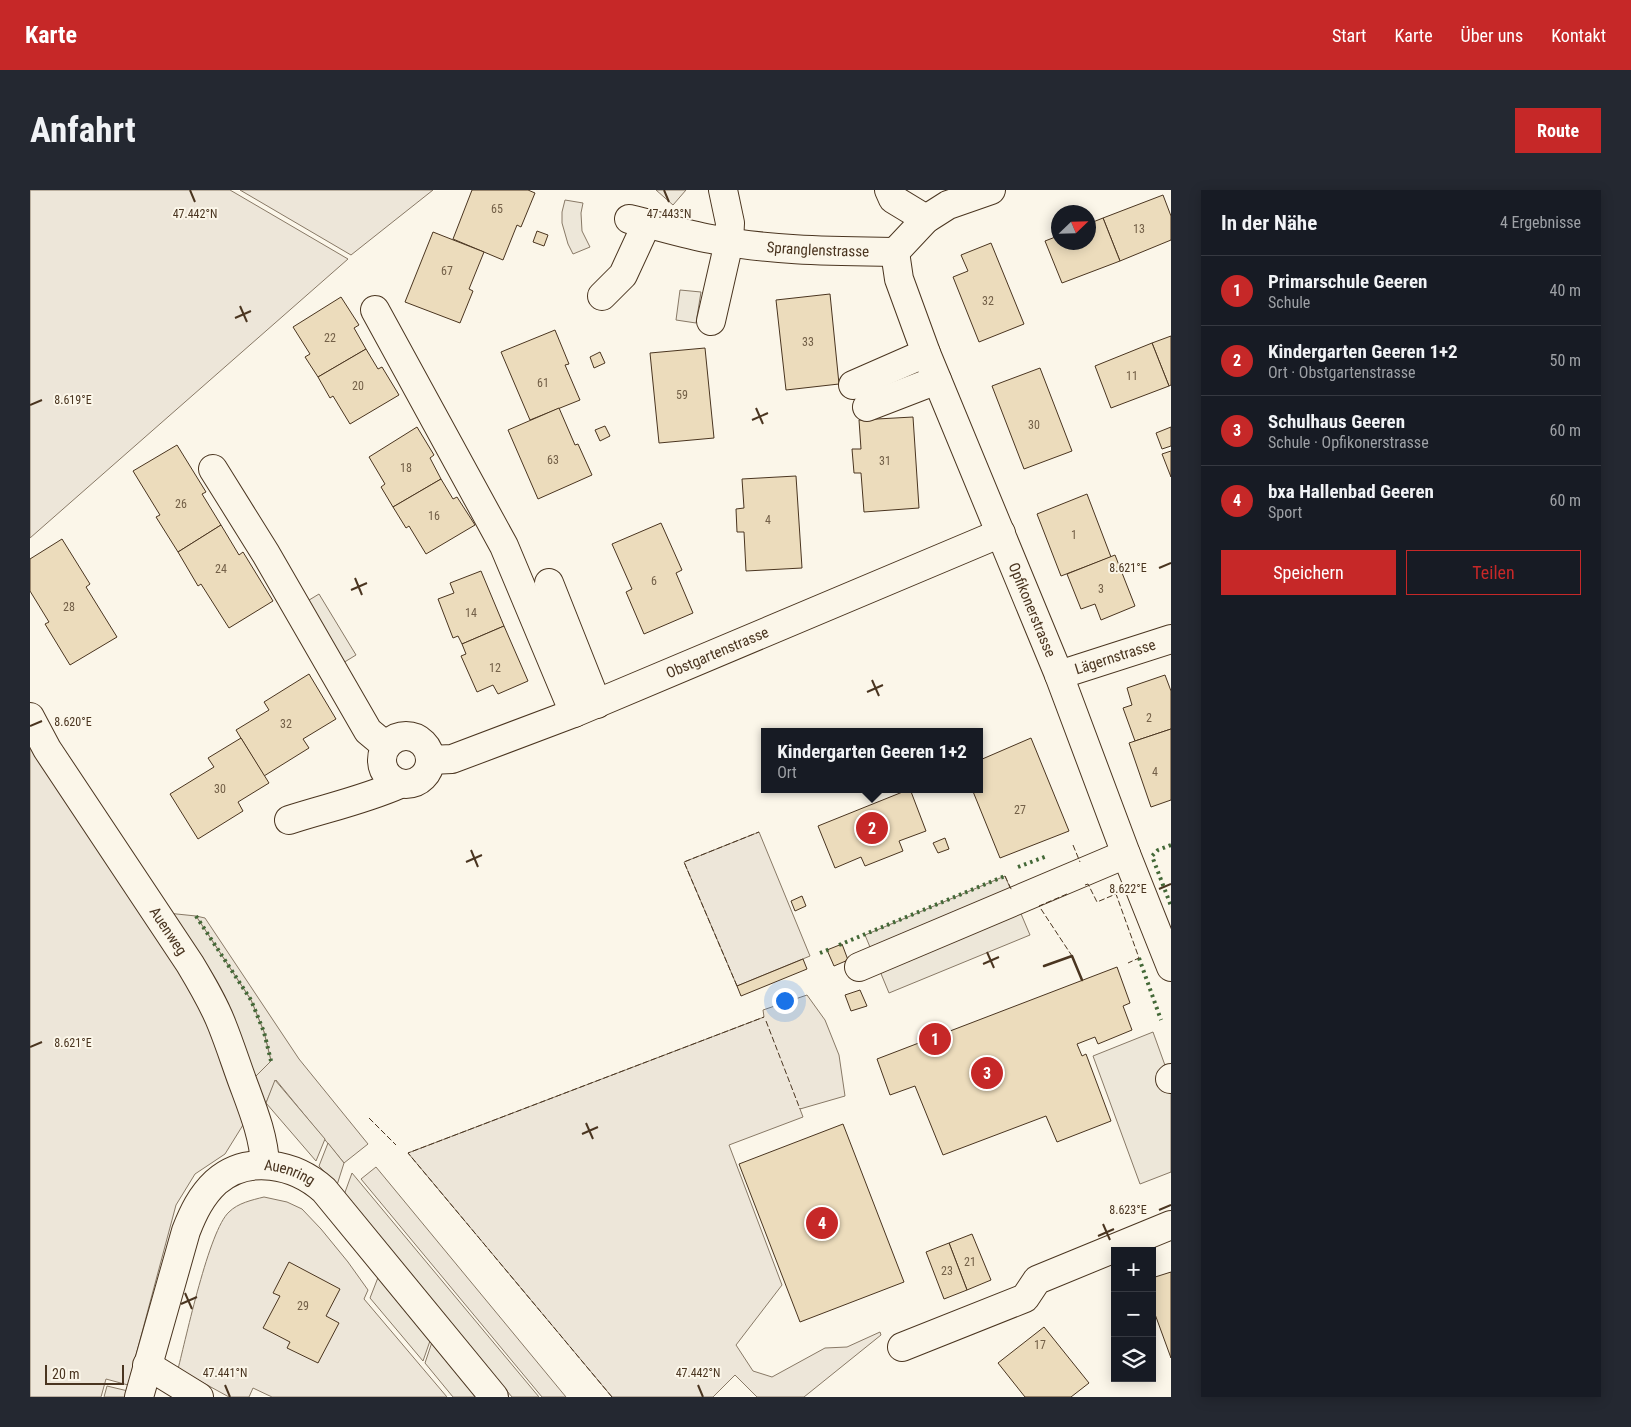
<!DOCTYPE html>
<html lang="de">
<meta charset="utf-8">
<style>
:root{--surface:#171b24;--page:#242831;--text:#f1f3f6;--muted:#9ea1a6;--line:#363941;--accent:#c62828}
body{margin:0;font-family:"Roboto Condensed",sans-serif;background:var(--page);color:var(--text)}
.controls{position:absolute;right:15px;bottom:15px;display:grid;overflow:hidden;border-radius:0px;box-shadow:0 2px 12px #0003}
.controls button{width:45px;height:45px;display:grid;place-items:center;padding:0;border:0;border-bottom:1px solid var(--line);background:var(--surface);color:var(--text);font:25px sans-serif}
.compass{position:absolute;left:1021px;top:15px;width:45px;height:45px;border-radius:50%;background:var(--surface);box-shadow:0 2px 12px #0003;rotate:67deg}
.scale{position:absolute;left:15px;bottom:12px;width:79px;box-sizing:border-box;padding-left:5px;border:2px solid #4a3520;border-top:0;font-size:14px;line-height:18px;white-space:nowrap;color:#4a3520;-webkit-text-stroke:4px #fbf6e9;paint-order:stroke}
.you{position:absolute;left:754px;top:810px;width:18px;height:18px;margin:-12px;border:4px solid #fff;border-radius:50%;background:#1a73e8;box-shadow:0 0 0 8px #1a73e833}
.badge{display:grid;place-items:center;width:32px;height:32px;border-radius:50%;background:var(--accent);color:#fff;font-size:16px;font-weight:700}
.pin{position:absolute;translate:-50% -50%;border:2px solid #fff;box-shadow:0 1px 5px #0006}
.popup{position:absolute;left:731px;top:538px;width:222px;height:65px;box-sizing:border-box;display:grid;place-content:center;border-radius:0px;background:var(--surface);filter:drop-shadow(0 1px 4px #0005);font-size:16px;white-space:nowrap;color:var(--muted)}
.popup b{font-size:19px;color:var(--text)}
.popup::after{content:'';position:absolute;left:50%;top:100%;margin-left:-10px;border:10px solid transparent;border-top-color:var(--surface)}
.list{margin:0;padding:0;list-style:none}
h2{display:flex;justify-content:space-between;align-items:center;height:65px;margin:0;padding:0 20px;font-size:21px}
h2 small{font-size:16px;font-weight:400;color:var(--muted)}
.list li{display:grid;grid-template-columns:32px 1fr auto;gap:15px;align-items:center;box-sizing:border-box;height:70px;padding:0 20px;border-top:1px solid var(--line)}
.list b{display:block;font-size:19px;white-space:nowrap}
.list p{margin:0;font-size:16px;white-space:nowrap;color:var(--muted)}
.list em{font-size:16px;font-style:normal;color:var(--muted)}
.actions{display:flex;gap:10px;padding:15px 20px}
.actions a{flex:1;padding:11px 0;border:1px solid var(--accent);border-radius:0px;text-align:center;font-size:18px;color:var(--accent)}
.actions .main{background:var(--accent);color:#fff}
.icon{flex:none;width:28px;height:28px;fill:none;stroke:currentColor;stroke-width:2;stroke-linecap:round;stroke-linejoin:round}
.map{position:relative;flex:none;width:1141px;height:1207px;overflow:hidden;border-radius:0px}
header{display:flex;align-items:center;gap:30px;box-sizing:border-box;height:70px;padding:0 25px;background:var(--accent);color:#fff}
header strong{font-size:24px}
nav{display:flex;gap:28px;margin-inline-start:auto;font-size:18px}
.intro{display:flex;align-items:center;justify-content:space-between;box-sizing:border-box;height:120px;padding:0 30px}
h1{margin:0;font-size:35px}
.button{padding:12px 22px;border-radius:0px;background:var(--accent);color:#fff;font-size:18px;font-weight:700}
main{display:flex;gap:30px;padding:0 30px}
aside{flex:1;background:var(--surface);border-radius:0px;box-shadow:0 2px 12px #0003}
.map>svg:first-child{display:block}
.green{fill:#ede6d9;stroke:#887966}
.parking{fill:#ede7d9;stroke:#887966}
.building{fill:#ecdcbc;stroke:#4a3520}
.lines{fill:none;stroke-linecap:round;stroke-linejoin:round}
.minor-casing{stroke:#4a3520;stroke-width:30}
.minor{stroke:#fbf6e9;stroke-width:28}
.hedge{stroke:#436837;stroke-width:4;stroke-dasharray:2.5 4;stroke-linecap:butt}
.fence{stroke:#4a3520;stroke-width:1;stroke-dasharray:6 2.5;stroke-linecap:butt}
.wall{stroke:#4a3520;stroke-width:2.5}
.ticks{fill:none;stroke:#4a3520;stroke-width:2}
.labels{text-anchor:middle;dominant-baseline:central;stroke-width:4;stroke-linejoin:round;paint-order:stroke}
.number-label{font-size:12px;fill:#725f47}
.street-label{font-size:15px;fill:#4a3520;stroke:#fbf6e9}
.ticks-label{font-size:12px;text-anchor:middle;fill:#4a3520;stroke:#fbf6e9;stroke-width:4;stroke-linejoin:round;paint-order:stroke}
</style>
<header>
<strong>Karte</strong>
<nav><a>Start</a><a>Karte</a><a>Über uns</a><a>Kontakt</a></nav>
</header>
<div class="intro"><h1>Anfahrt</h1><a class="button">Route</a></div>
<main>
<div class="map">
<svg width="1141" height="1207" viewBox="0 0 1141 1207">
<rect width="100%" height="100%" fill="#fbf6e9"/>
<g class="green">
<path d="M0 0H200L318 69 0 348Z"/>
<path d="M210 0H403L321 65Z"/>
<path d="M0 546 41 620 172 814 193 859 213 935 195 964 165 984 146 1015 98 1195 76 1189 71 1207H0Z"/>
<path d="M729 642 780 766 707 796 654 672Z"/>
<path d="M166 726 175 728 269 869 338 954 314 973 246 890 236 913 227 902 223 889 241 871 234 842 221 810Z"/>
<path d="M777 805 795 830 809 865 815 906 770 919 773 927 699 955 752 1095 706 1155 723 1181 742 1187 795 1158 817 1157 850 1142 851 1145 774 1207H727L705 1185 683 1207H582L378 963 721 832 734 827 733 820Z"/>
<path d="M346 977 536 1207H512L331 989Z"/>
<path d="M234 1007 257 1012 272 1019 291 1039 318 1072 338 1100 334 1109 417 1207H242L223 1198 219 1207H199L148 1179C156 1148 179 1040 199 1022 208 1013 222 1010 234 1007Z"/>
</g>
<g class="parking">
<path d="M626 0H656L643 15Z"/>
<path d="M535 10 553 13 551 23 552 41 560 57 543 64 538 54 532 33V22Z"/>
<path d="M650 100 671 102 666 133 646 130Z"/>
<path d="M289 404 326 465 308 476 271 415Z"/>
<path d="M975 686 1000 745 859 803 835 745Z"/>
<path d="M137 723 166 726 221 810 234 842 241 871 223 889Z"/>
<path d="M1123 842 1141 892V982L1110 994 1063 866Z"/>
<path d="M245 890 295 949 286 971 236 913Z"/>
<path d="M298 953 314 973 307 995 289 976Z"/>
<path d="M322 983 509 1207H482L314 1005Z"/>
<path d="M349 1085 401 1148 393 1171 340 1108Z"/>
<path d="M403 1149 450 1207H423L395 1173Z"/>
<path d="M77 1196 98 1201 96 1207H74Z"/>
</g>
<g class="building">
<path d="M442 0H498L505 3 491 37 487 35 473 70 423 49Z"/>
<path d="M1133 5 1141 26V50L1090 71 1073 28Z"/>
<path d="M1073 28 1090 71 1032 93 1015 51 1028 46V52H1058V34Z"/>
<path d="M507 41 518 45 514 56 503 52Z"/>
<path d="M403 42 454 62 439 99 443 101 430 133 375 112Z"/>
<path d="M961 53 994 134 949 152 923 87 938 81 931 65Z"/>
<path d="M800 104 809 194 756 200 746 110Z"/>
<path d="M311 107 329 135 324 138 336 159 288 187 275 167 280 164 263 137Z"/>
<path d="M525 140 539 174 535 175 550 210 500 230 471 162Z"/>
<path d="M1141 146V195L1139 196 1122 153Z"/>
<path d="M1122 153 1139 196 1081 218 1065 176Z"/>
<path d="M675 158 684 248 629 253 620 163Z"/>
<path d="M336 159 348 179 352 177 369 205 320 234 303 206 300 208 288 187Z"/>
<path d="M570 162 575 173 564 178 560 167Z"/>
<path d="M1010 178 1042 261 994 279 962 196Z"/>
<path d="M529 218 545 255 548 254 562 285 508 309 478 240Z"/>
<path d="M883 227 889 318 834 322 831 283H824L822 259H831L829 230Z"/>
<path d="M575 236 580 246 570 251 565 240Z"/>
<path d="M387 237 404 265 400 268 411 289 363 317 351 297 355 294 339 267Z"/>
<path d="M1141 237V256L1132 259 1126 243Z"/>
<path d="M147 255 176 302 172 304 191 335 148 362 126 327 130 325 103 281Z"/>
<path d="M1141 261V287L1132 264Z"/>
<path d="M766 286 772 378 716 381 714 342H707L706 319 714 318 712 289Z"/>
<path d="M411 289 423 309 427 307 445 335 396 364 379 336 376 338 363 317Z"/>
<path d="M1057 304 1081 367 1031 386 1007 324Z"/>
<path d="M631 333 652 380 646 383 663 423 614 444 596 402 602 399 582 354Z"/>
<path d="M191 335 209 365 213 362 243 411 199 438 171 394 168 396 148 362Z"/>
<path d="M32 349 60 394 56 397 87 447 40 475 15 434 19 432 0 401V369Z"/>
<path d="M1085 365 1105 416 1071 430 1065 414 1051 419 1037 384Z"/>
<path d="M451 381 474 436 432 454 428 446 423 448 408 409 424 403 420 393Z"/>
<path d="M474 436 498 491 468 504 463 495 447 502 431 466 436 464 432 454Z"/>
<path d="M279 484 306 529 273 549 279 558 234 586 206 540 239 520 234 512Z"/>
<path d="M1135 485 1141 501V539L1105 551 1093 518 1102 515 1097 498Z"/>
<path d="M1141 539V610L1121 617 1099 553Z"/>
<path d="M211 548 239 593 208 612 213 621 168 649 140 604 184 577 178 568Z"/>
<path d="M1001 548 1039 641 970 668 942 599H950V570Z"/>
<path d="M880 599 896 641 869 651 873 661 835 676 831 667 805 678 788 636Z"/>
<path d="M915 648 919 659 908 663 903 653Z"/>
<path d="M772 706 776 716 765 721 761 711Z"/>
<path d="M812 754 818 770 804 776 797 760Z"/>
<path d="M773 769 777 779 711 806 707 796Z"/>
<path d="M1087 777 1100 813 1093 816 1102 840 1068 854 1065 847 1047 854 1052 866 1056 864 1081 931 1027 952 1016 926 913 965 885 896 860 905 847 869Z"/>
<path d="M830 800 837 816 821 821 815 805Z"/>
<path d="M813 934 874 1092 770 1132 709 974Z"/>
<path d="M942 1044 961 1090 937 1100 919 1053Z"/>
<path d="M919 1053 937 1100 914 1109 896 1062Z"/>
<path d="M259 1072 310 1099 296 1126 309 1133 288 1173 257 1158 260 1152 233 1138 250 1106 243 1103Z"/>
<path d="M1141 1082V1168L1122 1116V1088Z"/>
<path d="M1014 1137 1059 1193 1041 1207H995L968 1173Z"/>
</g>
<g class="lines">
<defs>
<g id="minor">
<path d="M859 0 863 9 896 29"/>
<path id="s1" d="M599 29C626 35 653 44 681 49 742 61 803 61 865 62L896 29 918 15 961 0"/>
<path id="s2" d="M865 62 869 89 896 163 1029 485 1096 664 1141 777"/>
<path d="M572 106 593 85 617 33"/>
<path d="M345 120 474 356 544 523"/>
<path d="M681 131 699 52 700 33 693 0"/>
<path d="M823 195 896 163"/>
<path d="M837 217 907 190"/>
<path d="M183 279 236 364 338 541 356 556"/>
<path d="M519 393 567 514"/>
<path id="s3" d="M1029 485 1141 449"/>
<path id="s4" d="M0 527 17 559 160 774C172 794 184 814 192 835 200 855 206 874 213 893 223 920 234 947 235 975"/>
<circle cx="376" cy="570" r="24"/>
<path id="s5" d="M400 570 422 569 544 523 971 343"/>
<path d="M259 630C296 618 334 610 370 594"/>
<path d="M829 777 1096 664"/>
<path d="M1140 889 1141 888"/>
<path d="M872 1157 995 1108 1007 1090 1141 1035"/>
<path d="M117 1175 169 1207"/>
<path id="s6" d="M109 1207 156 1041C163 1023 171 1006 186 992 218 964 265 974 294 1000L464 1207"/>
</g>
</defs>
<use href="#minor" class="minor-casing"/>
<use href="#minor" class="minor"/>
<g class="hedge">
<path d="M1141 655 1128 660 1122 666 1141 716"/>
<path d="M988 677 1017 666"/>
<path d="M166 726 221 810 234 842 241 871"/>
<path d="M809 755 975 686"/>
<path d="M790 763 800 759"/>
<path d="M1109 768 1131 830"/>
</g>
<g class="fence">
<path d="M1043 655 1050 672"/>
<path d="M975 686 982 701"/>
<path d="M1055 695 1058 694 1067 712 1086 704 1109 768 1098 773"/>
<path d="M1037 704 1009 716 1042 766"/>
<path d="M707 796 654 672 729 642"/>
<path d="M736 831 770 919"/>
<path d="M339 928 366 955"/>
<path d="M582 1207 378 963 734 827"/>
</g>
<path class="wall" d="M1014 776 1042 766 1052 790"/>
</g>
<path class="ticks" d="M160 0 165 12M634 0 639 12M210 116 217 132M205 128 221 121M0 215 12 210M726 218 733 234M722 230 738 223M1129 378 1141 373M325 388 332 405M321 400 337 393M842 490 849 506M837 502 853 495M0 536 12 531M441 660 448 677M436 672 452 665M1129 699 1141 694M957 762 964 778M953 774 969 767M0 857 12 852M556 933 563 949M552 944 568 937M1129 1020 1141 1015M1073 1034 1080 1050M1068 1046 1084 1039M155 1103 162 1119M151 1114 167 1107M195 1195 200 1207M668 1195 673 1207"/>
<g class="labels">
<g class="number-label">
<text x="467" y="19">65</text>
<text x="1109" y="39">13</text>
<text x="417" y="81">67</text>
<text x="958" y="111">32</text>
<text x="300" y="148">22</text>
<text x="778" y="152">33</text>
<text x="1102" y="186">11</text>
<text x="513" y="193">61</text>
<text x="328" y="196">20</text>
<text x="652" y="205">59</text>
<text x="1004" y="235">30</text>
<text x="523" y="270">63</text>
<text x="855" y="271">31</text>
<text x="376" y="278">18</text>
<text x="151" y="314">26</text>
<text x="404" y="326">16</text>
<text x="738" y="330">4</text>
<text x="1044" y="345">1</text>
<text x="191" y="379">24</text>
<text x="624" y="391">6</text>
<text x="1071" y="399">3</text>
<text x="39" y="417">28</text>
<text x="441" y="423">14</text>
<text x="465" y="478">12</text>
<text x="1119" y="528">2</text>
<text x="256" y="534">32</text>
<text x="1125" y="582">4</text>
<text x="190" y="599">30</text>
<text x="990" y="620">27</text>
<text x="940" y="1072">21</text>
<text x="917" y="1081">23</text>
<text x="273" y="1116">29</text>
<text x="1010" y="1155">17</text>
</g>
<g class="street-label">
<text stroke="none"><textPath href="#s1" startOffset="192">Spranglenstrasse</textPath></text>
<text stroke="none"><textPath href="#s2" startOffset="384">Opfikonerstrasse</textPath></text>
<text stroke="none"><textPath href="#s5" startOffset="308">Obstgartenstrasse</textPath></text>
<text stroke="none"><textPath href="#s3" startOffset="59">Lägernstrasse</textPath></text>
<text stroke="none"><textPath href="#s4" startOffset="255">Auenweg</textPath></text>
<text stroke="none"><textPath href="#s6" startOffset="309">Auenring</textPath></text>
</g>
</g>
<g class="ticks-label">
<text x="165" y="28">47.442°N</text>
<text x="639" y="28">47.443°N</text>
<text x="43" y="214">8.619°E</text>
<text x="1098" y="382">8.621°E</text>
<text x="43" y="536">8.620°E</text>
<text x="1098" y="703">8.622°E</text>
<text x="43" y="857">8.621°E</text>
<text x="1098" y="1024">8.623°E</text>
<text x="195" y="1187">47.441°N</text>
<text x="668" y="1187">47.442°N</text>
</g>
</svg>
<div class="controls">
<button>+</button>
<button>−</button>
<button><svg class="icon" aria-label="layers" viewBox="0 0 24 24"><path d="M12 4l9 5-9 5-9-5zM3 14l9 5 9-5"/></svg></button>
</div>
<svg class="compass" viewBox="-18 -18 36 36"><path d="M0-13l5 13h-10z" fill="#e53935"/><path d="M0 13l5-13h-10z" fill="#9ea1a6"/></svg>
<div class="scale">20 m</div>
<div class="you"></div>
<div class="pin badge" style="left:905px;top:849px">1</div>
<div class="pin badge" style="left:842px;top:638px">2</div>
<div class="popup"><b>Kindergarten Geeren 1+2</b>Ort</div>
<div class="pin badge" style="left:957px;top:883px">3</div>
<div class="pin badge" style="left:792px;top:1033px">4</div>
</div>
<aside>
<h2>In der Nähe<small>4 Ergebnisse</small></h2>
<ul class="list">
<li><span class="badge">1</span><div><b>Primarschule Geeren</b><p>Schule</p></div><em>40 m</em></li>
<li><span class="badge">2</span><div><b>Kindergarten Geeren 1+2</b><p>Ort · Obstgartenstrasse</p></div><em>50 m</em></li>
<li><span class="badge">3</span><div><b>Schulhaus Geeren</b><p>Schule · Opfikonerstrasse</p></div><em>60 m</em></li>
<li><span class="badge">4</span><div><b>bxa Hallenbad Geeren</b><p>Sport</p></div><em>60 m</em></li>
</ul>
<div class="actions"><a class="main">Speichern</a><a>Teilen</a></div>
</aside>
</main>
